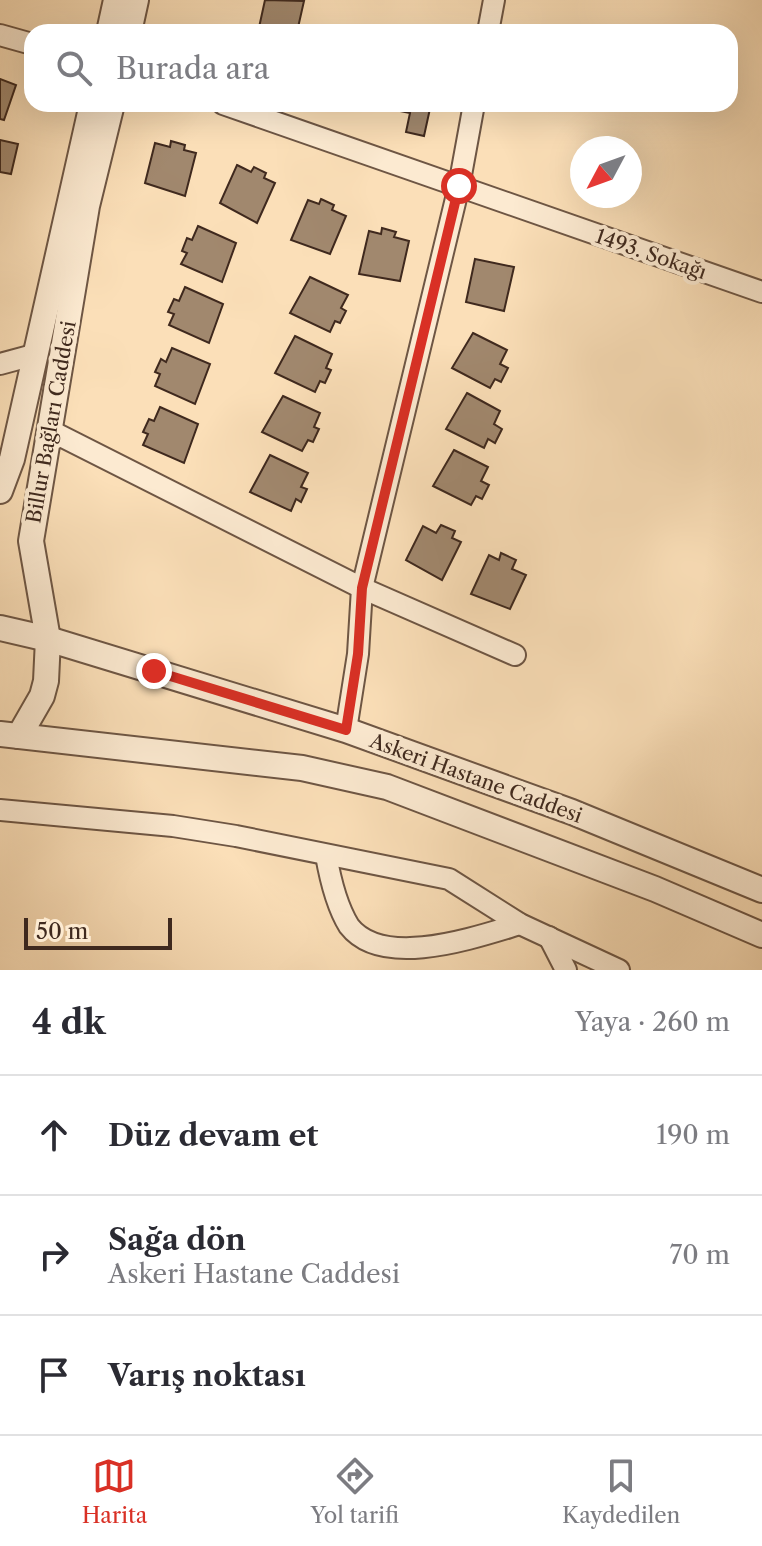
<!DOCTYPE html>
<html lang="tr">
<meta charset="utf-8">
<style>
:root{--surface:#fff;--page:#f2f2f3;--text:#2b2b33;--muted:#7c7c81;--line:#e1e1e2;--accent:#d93025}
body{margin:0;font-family:"Libre Caslon Text",serif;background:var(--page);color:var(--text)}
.compass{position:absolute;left:570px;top:136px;width:72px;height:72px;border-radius:50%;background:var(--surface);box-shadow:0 8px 32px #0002;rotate:229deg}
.scale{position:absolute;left:24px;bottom:20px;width:148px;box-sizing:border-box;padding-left:8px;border:4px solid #3f291e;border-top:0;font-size:22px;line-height:28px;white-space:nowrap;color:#3f291e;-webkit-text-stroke:6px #fcead1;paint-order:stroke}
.stop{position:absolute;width:24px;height:24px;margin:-18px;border:6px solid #d93025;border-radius:50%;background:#fff}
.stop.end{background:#d93025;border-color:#fff;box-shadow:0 2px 8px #0008}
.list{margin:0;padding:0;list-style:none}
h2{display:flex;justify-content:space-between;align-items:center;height:104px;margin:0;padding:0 32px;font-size:34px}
h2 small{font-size:26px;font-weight:400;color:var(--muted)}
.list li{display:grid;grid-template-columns:52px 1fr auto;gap:24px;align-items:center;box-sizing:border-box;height:120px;padding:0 32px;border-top:2px solid var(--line)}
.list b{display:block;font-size:30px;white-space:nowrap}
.list p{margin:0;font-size:26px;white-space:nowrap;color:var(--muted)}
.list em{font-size:26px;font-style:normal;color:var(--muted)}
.icon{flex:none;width:44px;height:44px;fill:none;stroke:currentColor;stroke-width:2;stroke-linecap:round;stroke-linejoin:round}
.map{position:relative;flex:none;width:762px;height:970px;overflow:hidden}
.search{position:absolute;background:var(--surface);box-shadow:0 8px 32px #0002;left:24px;right:24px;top:24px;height:88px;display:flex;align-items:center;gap:20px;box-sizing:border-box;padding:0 28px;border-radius:24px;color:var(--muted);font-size:30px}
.sheet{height:464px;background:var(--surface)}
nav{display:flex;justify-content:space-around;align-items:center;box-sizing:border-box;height:112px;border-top:2px solid var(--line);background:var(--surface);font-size:22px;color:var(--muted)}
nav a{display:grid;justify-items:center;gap:4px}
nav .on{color:var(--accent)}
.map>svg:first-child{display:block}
.building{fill:#a1886e;stroke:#3f291e;stroke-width:2}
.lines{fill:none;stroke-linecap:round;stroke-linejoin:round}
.minor-casing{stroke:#6e5644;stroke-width:24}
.tertiary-casing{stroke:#6e5644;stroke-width:28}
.minor{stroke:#fcead1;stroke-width:20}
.tertiary{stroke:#fcead1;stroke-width:24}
.route{stroke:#d93025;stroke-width:10}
.labels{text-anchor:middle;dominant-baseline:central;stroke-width:8;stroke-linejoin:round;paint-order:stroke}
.street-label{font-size:20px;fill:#3f291e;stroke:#fcead1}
</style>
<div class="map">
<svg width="762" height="970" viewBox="0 0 762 970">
<rect width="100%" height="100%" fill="#fbdfb8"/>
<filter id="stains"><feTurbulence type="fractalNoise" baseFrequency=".0025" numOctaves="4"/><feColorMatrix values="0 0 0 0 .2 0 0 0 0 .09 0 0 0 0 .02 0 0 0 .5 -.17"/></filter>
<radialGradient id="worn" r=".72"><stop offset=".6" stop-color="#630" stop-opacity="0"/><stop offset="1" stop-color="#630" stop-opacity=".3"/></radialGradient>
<g class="building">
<path d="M265 0 304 1 297 32H258Z"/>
<path d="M0 79 16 85 4 120 0 119Z"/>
<path d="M397 104H431L424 136 406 132 410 113 395 110Z"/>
<path d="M0 140 18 144 11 174 0 172Z"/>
<path d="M171 141 185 145 184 150 196 153 185 196 145 183 155 143 170 147Z"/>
<path d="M237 165 251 172 254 167 266 173 264 178 275 183 257 223 220 203Z"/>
<path d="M321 199 334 205 332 210 346 216 330 254 291 240 308 200 319 204Z"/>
<path d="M198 226 236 243 222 282 181 264 187 253 182 251 187 238 192 240Z"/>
<path d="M382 228 396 232 394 237 409 241 400 281 359 274 369 231 381 234Z"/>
<path d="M475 259 514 267 504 311 466 302Z"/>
<path d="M310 277 348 295 341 308 346 311 340 323 335 321 330 332 290 313Z"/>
<path d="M185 287 223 304 209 343 169 325 174 314 168 312 174 299 179 301Z"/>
<path d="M473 333 507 350 500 364 508 368 501 382 495 379 490 388 452 368Z"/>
<path d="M295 336 332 354 326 368 331 370 325 383 320 381 315 392 275 373Z"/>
<path d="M172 348 210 364 195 404 155 386 160 374 155 372 161 359 166 362Z"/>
<path d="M467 393 500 411 494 424 502 429 495 443 488 439 484 448 446 429Z"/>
<path d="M283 396 320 413 314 427 319 429 313 442 308 440 302 451 262 432Z"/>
<path d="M160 407 198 424 184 463 143 445 148 434 143 432 149 419 154 421Z"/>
<path d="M454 450 488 467 481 481 489 485 482 499 476 496 471 505 433 486Z"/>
<path d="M270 455 308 473 301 487 307 489 301 502 296 499 291 511 250 492Z"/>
<path d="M441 525 455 531 452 538 461 542 442 580 406 560 423 526 436 533Z"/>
<path d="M501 553 516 560 512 569 526 575 510 609 471 594 489 555 499 560Z"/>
</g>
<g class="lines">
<defs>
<g id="minor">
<path d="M488 32 494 0"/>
<path d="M0 35 32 44"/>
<path d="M223 104 762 292"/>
<path d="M0 364 37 354"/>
<path d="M49 430 362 588 515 655"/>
<path d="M346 730 358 654 362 588 459 186 474 104"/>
<path d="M0 810 173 826 236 836 449 879 520 924 619 970"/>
<path d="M326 855C330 878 336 905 349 926 383 970 476 937 520 924"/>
<path d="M549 937 566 970"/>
</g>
<g id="tertiary">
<path d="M109 32 116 0"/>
<path d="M129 32 136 0"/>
<path d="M0 491 12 459 92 104"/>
<path d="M0 628 48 639 346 730 572 812 762 890"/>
<path d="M0 734 302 768 387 787 655 889 762 935"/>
<path d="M19 736 42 696 46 681 48 639 31 541 87 206 112 104"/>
</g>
</defs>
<use href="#minor" class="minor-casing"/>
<use href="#tertiary" class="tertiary-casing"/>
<use href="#minor" class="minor"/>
<use href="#tertiary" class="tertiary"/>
</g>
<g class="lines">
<path class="route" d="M154 671 346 730 358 654 362 588 459 186"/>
</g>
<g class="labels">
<g class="street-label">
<text transform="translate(651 254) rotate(19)">1493. Sokağı</text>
<text transform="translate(51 422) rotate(-80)">Billur Bağları Caddesi</text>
<text transform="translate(476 778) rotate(20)">Askeri Hastane Caddesi</text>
</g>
</g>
<rect width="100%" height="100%" filter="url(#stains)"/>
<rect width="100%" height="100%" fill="url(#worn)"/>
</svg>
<svg class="compass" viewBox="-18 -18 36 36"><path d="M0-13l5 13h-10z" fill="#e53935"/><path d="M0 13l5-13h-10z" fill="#7c7c81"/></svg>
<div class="scale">50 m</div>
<div class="stop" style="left:459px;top:186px"></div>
<div class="stop end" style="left:154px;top:671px"></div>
<div class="search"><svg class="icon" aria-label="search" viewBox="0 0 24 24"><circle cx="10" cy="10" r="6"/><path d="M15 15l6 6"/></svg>Burada ara</div>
</div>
<section class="sheet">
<h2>4 dk<small>Yaya · 260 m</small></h2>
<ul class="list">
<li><svg class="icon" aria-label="ahead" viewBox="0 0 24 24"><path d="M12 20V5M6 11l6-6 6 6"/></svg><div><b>Düz devam et</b></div><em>190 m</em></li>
<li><svg class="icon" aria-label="right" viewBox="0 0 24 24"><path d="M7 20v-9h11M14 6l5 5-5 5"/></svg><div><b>Sağa dön</b><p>Askeri Hastane Caddesi</p></div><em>70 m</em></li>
<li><svg class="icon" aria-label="arrive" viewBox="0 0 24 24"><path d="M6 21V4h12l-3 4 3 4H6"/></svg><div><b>Varış noktası</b></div></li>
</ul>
</section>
<nav>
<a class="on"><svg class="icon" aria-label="map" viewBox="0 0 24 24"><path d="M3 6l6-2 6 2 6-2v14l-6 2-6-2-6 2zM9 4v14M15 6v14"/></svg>Harita</a>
<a><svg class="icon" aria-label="directions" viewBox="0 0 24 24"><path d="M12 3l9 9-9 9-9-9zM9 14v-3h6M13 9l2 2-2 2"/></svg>Yol tarifi</a>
<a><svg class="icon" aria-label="saved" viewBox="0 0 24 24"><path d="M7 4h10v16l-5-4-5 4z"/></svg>Kaydedilen</a>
</nav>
